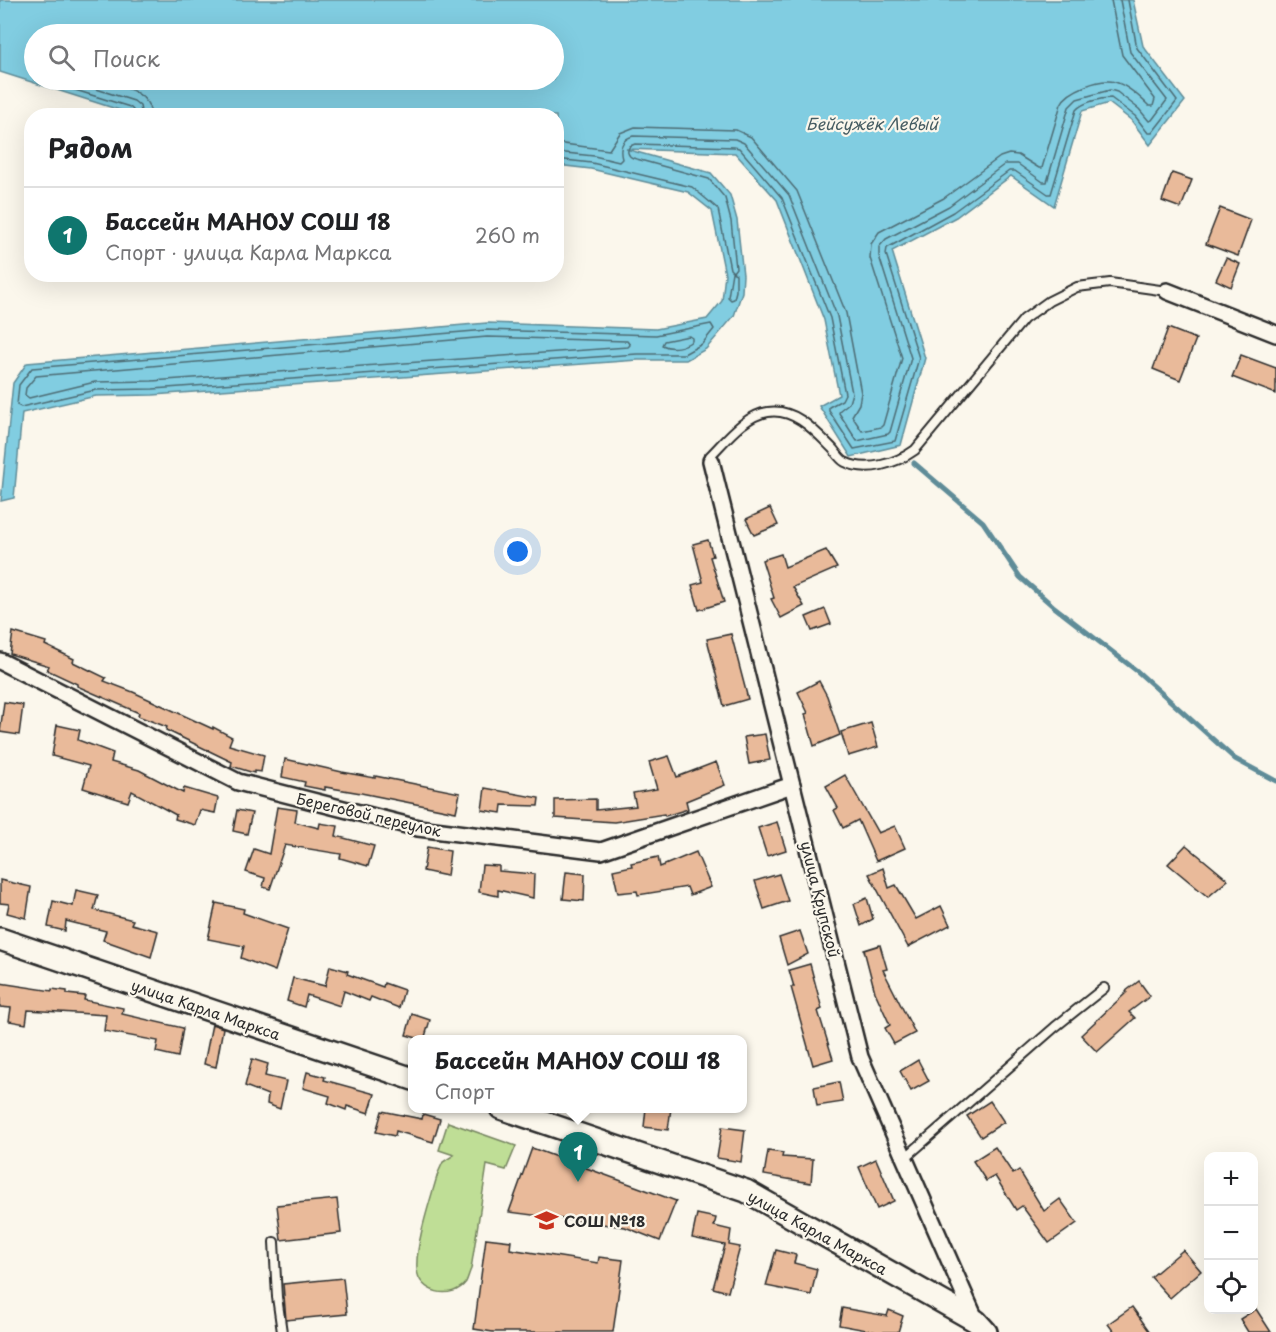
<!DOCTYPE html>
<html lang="ru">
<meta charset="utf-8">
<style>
:root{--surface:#fff;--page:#f6f6f6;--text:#202124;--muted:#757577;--line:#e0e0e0;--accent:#0f766e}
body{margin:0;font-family:"Playpen Sans",sans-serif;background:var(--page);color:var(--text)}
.controls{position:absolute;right:18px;bottom:18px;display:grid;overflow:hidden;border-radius:12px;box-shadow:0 6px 24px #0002}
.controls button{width:54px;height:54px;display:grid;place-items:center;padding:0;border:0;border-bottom:2px solid var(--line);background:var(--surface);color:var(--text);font:30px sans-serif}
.you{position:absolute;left:518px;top:552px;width:21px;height:21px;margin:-15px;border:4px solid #fff;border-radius:50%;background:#1a73e8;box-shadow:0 0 0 9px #1a73e833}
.badge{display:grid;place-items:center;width:39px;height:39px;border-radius:50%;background:var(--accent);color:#fff;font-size:20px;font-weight:700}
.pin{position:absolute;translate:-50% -50px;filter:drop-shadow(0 2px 3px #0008)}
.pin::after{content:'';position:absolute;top:32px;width:21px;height:18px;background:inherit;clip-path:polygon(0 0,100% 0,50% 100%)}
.popup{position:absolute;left:408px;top:1035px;width:339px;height:78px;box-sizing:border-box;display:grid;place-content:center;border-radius:12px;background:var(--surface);filter:drop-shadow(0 2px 4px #0005);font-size:20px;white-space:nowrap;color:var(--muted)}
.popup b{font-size:22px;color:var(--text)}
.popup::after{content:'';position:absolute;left:50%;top:100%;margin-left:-12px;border:12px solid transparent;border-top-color:var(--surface)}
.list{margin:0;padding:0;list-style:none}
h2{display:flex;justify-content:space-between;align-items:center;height:78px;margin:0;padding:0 24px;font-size:26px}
h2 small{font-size:20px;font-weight:400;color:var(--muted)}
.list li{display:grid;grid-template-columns:39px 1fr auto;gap:18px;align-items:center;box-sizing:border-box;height:96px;padding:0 24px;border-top:2px solid var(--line)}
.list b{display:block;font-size:22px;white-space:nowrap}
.list p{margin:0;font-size:20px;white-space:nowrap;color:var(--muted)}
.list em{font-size:20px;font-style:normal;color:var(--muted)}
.icon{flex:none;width:33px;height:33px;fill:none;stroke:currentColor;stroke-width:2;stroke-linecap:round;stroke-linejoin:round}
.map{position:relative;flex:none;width:1276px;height:1332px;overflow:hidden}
.search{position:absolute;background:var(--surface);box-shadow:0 6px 24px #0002;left:24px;top:24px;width:540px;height:66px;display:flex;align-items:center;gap:15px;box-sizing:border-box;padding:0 21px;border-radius:33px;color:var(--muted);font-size:22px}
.panel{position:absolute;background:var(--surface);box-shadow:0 6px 24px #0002;left:24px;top:108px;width:540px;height:174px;border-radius:24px}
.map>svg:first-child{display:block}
.green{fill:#bfde96;stroke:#758460;stroke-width:1.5}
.water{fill:#81cde1;stroke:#5f8c98;stroke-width:1.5;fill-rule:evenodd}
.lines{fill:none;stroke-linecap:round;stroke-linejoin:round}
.shore{stroke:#4d6c74;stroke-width:1.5}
.stream{stroke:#5f8c98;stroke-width:5}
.building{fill:#e9ba9a;stroke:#2b2b2b;stroke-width:1.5}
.service-casing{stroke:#2b2b2b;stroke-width:12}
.minor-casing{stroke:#2b2b2b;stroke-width:20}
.secondary-casing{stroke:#2b2b2b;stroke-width:26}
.service{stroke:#fbf7ec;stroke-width:8}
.minor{stroke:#fbf7ec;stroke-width:15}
.secondary{stroke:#fbf7ec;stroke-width:21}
.labels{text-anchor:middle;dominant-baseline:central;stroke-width:4.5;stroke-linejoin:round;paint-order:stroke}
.street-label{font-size:15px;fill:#2b2b2b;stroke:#fbf7ec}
.poi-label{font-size:15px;font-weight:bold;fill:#2b2b2b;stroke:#fbf7ec;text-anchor:start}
.water-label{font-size:16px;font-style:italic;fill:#455c62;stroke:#fbf7ec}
</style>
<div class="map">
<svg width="1276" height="1332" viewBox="0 0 1276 1332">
<rect width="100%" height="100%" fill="#fbf7ec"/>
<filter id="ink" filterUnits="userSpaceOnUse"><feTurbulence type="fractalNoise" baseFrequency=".0167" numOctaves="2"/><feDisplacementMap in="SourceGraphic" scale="12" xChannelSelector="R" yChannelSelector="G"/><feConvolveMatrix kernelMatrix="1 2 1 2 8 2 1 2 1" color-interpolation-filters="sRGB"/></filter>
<g filter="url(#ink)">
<path class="green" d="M448 1122 516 1146 506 1170 487 1165 471 1269C469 1273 468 1278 466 1282 452 1301 418 1293 417 1269 415 1245 431 1198 438 1173L443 1162 454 1155 439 1150Z"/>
<path class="water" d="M0 0H1133L1143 46 1185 101 1150 145 1131 120 1109 103 1082 111 1054 206 1011 176 956 217 892 251 925 358 901 445 851 457 819 406 839 395 824 320 777 200 735 153 626 149 711 173 730 195 737 220 743 275 742 292 734 316 706 349 686 360H638L153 395 96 396 22 413 14 498 1 501 13 383 27 363 487 323 656 329 707 319 722 301 725 274 712 211 688 192 591 169 557 165 556 116H150L129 113 0 72ZM34 34H554V80H34Z"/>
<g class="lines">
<g class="shore">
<path d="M43 80 130 107 133 110 134 116"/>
<path d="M68 80 134 101 140 106 142 116"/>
<path d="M97 80C118 86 150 89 151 116"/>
<path d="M556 143 609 150 620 133 635 127 736 130 751 137 797 191 846 313 861 393 859 404 852 416 862 431 881 427 883 425 902 358 870 258 871 244 879 232 944 198 1000 157 1009 154 1018 155 1039 168H1042L1061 104C1068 90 1100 78 1115 82 1126 85 1141 98 1149 106H1153L1155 99 1122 55 1111 0"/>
<path d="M556 152 594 156 619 162 622 159C619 148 622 139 633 136L735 139 744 143 789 195 837 316 852 393 849 403 840 410 839 413 857 441 888 434 890 432 911 358 879 256V247L886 239 949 206 1005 164H1018L1043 182H1047L1069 107 1077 99 1110 90 1117 92 1139 109 1149 121 1152 120 1167 100 1130 52 1120 0"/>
<path d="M556 159 592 163 692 187 718 209 730 269 733 272 736 268 731 221 725 198 709 179 633 158C628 156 626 151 630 146L635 144 734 147 739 148 782 198 830 318 845 394 842 400 829 407V411L854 449 895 441 919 358 886 254 887 248 953 212 1009 171H1015L1048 194H1051L1076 110C1083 102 1101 98 1111 98L1135 116 1148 133H1152L1177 101 1137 48 1128 0"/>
<path d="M732 272 736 274V291L734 299 731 300 728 297Z"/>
<path d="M711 324 714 329 702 344 684 354H637L153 389 96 390 21 407 17 405 19 385 32 368 487 330 656 335Z"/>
<path d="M689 336 692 338V341C684 347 672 350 662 345L664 341Z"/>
<path d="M487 337 627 341 630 345 628 347 152 381 95 382 29 398 25 395 26 388 36 376Z"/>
</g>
<path class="stream" d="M914 463 983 522 1020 577 1053 606 1137 671 1235 759 1276 781"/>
</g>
<g class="building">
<path d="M1172 173 1192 180 1181 208 1162 201Z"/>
<path d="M1220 208 1251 220 1238 256 1206 244Z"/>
<path d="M1226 258 1240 264 1231 287 1216 280Z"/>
<path d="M1168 328 1196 339 1180 380 1153 369Z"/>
<path d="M1241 355 1276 368V394L1232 377Z"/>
<path d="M770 508 778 525 754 535 746 519Z"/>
<path d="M708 540 713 556 710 557 724 602 699 610 692 585 703 582 693 544Z"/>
<path d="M826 550 837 568 793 587 804 606 781 618 771 599 774 598 762 560 781 554 785 567Z"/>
<path d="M825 609 831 624 812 631 806 617Z"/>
<path d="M13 632 46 642 45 645 74 659 73 662 106 678 104 681 133 692 213 729V727L232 737 229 745 264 755 261 772 254 771V773L231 766 232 762 166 730 167 727 138 716 139 713 77 686V684L47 670 49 666 10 654Z"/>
<path d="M731 634 748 699 724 706 707 639Z"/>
<path d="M819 681 827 696 840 735 814 746 805 714 808 713 798 692Z"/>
<path d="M4 702 23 705 19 735 0 732Z"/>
<path d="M871 723 878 747 848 756 841 732Z"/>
<path d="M57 725 80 730 78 740 113 753 111 762 139 770 183 793 184 788 218 798 215 813 200 810 195 825 175 819 176 815 132 791 128 802 83 788 89 766 52 756Z"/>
<path d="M765 734 770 760 749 764 744 737Z"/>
<path d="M669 756 677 777 716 762 725 785 686 801 688 809 665 816 664 814 614 822 555 818V800L596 799V810L636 806 633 793 657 789 649 762Z"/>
<path d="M285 759 342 772 375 778V776L460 793 456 812 361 793 325 787V790L304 786 305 782 282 777Z"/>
<path d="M845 775 878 833 895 826 905 848 876 861 858 820 843 828 834 810 838 808 826 786Z"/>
<path d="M485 788 539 798 538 806 502 805 501 813 482 810Z"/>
<path d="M277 807 297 810 295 822 319 828 320 823 338 826 336 836 374 846 368 866 340 858 341 854 285 845 270 889 263 887 265 878 246 872 254 849 269 854Z"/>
<path d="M237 810 252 813 247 834 233 831Z"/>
<path d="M777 822 786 850 767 856 758 828Z"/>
<path d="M1186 845 1228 880 1208 897 1168 864Z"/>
<path d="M427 847 450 851 447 876 423 871Z"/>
<path d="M696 852 711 887 690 895 687 887 638 895 637 891 618 893 613 870 632 866 631 863 658 857 660 867Z"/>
<path d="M482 865 499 866V871L534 874 533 898 498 890V896L479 892Z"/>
<path d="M883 868 889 888 896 885 916 919 941 906 950 925 908 947 869 874Z"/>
<path d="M566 872 585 874 584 901 563 899Z"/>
<path d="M779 874 788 901 764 909 755 881Z"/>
<path d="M0 880 31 887 26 918 7 913 9 904 0 903Z"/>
<path d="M76 890 98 895 94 910 133 920 131 924 158 931 151 957 103 940 106 931 66 921 65 931 48 927 53 901 73 906Z"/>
<path d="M867 898 873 919 861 926 854 904Z"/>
<path d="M216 903 244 909 243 913 288 929 275 971 241 958 244 946 208 939Z"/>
<path d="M800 931 808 954 787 965 779 938Z"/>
<path d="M880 945 887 969 883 970 915 1033 894 1044 885 1028 890 1025 875 992 864 950Z"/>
<path d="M810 964 822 1009 818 1011 833 1059 813 1065 791 987H794L789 970Z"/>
<path d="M330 966 348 971 347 974 383 987 384 983 404 990 399 1008 371 997 369 1001 344 991 340 1006 307 995 304 1007 287 1001 293 978 325 986Z"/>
<path d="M1139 981 1150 996 1129 1012 1135 1018 1097 1052 1081 1035 1127 992 1126 991Z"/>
<path d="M0 983 52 991V989L67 991V994L85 996 84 1000 123 1008 122 1014 183 1028 178 1057 156 1052 158 1041 104 1031 106 1015 28 1010 26 1024 9 1021 11 1008 0 1007Z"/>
<path d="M412 1014 430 1020 424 1040 406 1035Z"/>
<path d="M212 1024 223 1028 216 1067 204 1064Z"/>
<path d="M252 1059 268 1064 265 1076 286 1081 280 1109 267 1104 268 1095 245 1086Z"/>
<path d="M918 1060 929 1081 911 1091 900 1071Z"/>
<path d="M307 1072 325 1077 324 1080 375 1094 369 1113 347 1106 346 1110 328 1103 330 1096 303 1088Z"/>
<path d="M839 1082 843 1102 817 1106 814 1087Z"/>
<path d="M990 1101 1004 1122 981 1137 967 1116Z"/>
<path d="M646 1108H671L668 1130 644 1127Z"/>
<path d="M382 1111 422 1119 423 1114 440 1119 433 1142 396 1131 395 1136 376 1132Z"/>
<path d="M722 1127 745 1130 741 1162 717 1158Z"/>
<path d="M995 1147 1013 1174 1019 1170 1044 1211 1060 1199 1077 1223 1049 1243 1022 1206 1016 1210 995 1176 986 1181 973 1161Z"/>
<path d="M532 1148 676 1201 660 1241 625 1227 509 1212Z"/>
<path d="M768 1151 783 1153 782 1157 813 1159 811 1183 764 1175Z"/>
<path d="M876 1159 894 1201 877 1209 859 1167Z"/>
<path d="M337 1199 341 1233 281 1240 277 1205Z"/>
<path d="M697 1214 716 1218 714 1226 731 1230 729 1245 740 1247 728 1292 713 1288 725 1245 692 1238Z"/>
<path d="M486 1238 511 1241 510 1249 598 1263 599 1257 623 1260 613 1332H493L474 1329Z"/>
<path d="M776 1250 796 1255 794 1263 817 1269 811 1295 766 1286Z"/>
<path d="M1183 1250 1201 1271 1170 1298 1151 1277Z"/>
<path d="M343 1278 347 1314 286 1320 283 1284Z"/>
<path d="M1132 1307 1150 1332H1114L1108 1324Z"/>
<path d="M842 1308 887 1316 889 1310 903 1316 898 1332H877L839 1325Z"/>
<path d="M1256 1309 1271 1332H1248L1240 1319Z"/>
</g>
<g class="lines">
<defs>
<g id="service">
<path d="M711 461 710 456C726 440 745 415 768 412 795 408 815 431 833 449 836 453 841 460 845 462 867 473 897 463 915 450L1024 319 1049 301 1077 287 1110 283 1167 291"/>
<path d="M905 1158 1055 1027 1104 988"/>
<path d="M274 1242 277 1297 282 1332"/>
</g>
<g id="minor">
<path d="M1167 291 1276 334"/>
<path d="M711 461 860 1057 976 1321"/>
<path d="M0 661 238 782 418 828 601 851 792 785"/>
</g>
<g id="secondary">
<path d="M0 939 413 1079"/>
<path d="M501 1108 746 1191 976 1321 986 1332"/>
</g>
</defs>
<use href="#service" class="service-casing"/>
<use href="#minor" class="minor-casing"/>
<use href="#secondary" class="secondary-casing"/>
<use href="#service" class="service"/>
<use href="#minor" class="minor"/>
<use href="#secondary" class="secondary"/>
</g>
</g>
<defs>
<symbol id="school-bare" viewBox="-9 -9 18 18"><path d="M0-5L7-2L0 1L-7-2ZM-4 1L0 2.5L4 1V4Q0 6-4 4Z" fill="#c8321e" stroke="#fbf7ec" stroke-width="2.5" paint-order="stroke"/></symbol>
</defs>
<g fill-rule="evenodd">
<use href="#school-bare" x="530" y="1204" width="33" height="33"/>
</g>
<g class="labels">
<g class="street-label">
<text transform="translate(369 814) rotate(13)">Береговой переулок</text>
<text transform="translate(821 899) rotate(76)">улица Крупской</text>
<text transform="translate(206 1009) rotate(19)">улица Карла Маркса</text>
<text transform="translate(818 1232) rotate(29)">улица Карла Маркса</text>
</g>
<g class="poi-label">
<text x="564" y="1220">СОШ №18</text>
</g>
<g class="water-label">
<text x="872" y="123">Бейсужёк Левый</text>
</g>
</g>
</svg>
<div class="controls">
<button>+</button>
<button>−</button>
<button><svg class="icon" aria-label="locate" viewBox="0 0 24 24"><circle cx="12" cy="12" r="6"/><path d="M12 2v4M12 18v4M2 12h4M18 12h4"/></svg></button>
</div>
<div class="you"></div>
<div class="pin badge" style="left:578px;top:1182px">1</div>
<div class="popup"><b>Бассейн МАНОУ СОШ 18</b>Спорт</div>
<div class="search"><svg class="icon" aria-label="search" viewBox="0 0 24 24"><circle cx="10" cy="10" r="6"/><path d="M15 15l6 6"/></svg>Поиск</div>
<section class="panel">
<h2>Рядом<small></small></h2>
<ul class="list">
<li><span class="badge">1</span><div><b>Бассейн МАНОУ СОШ 18</b><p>Спорт · улица Карла Маркса</p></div><em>260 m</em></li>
</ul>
</section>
</div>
